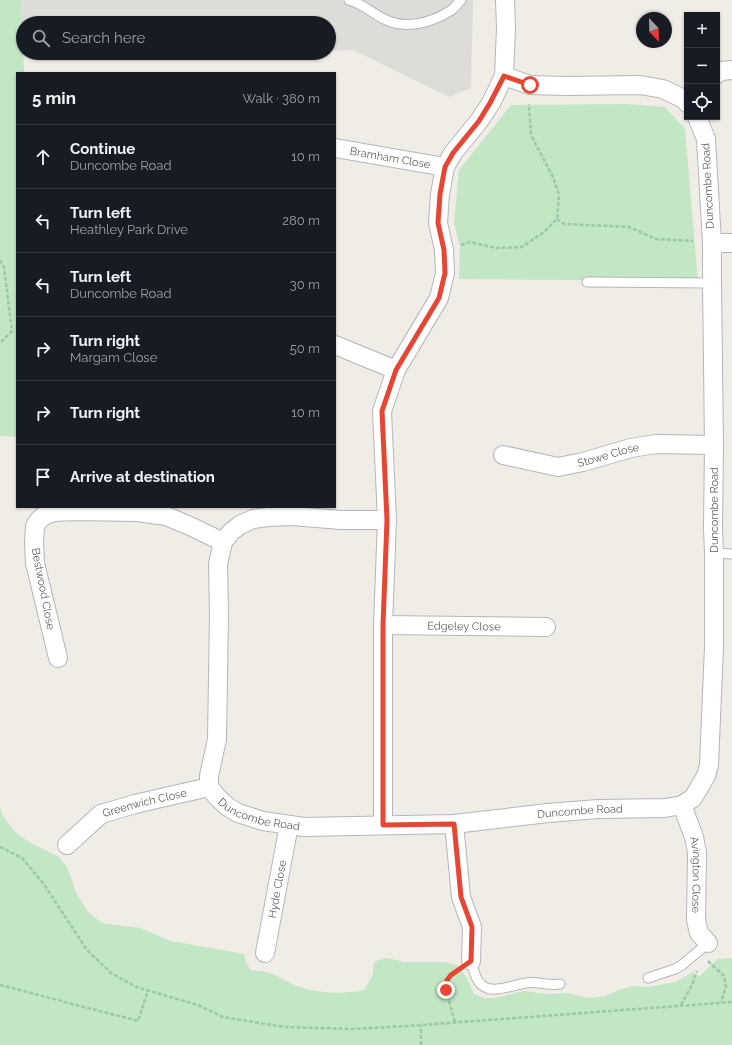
<!DOCTYPE html>
<meta charset="utf-8">
<style>
:root{--surface:#171b24;--page:#20242c;--text:#f1f3f6;--muted:#9ea1a6;--line:#363941}
body{margin:0;font-family:Raleway,sans-serif;background:var(--page);color:var(--text)}
.controls{position:absolute;right:12px;top:12px;display:grid;overflow:hidden;border-radius:0px;box-shadow:0 1px 3px #0004}
.controls button{width:36px;height:36px;display:grid;place-items:center;padding:0;border:0;border-bottom:1px solid var(--line);background:var(--surface);color:var(--text);font:20px sans-serif}
.compass{position:absolute;left:636px;top:12px;width:36px;height:36px;border-radius:50%;background:var(--surface);box-shadow:0 1px 3px #0004;rotate:157deg}
.stop{position:absolute;width:12px;height:12px;margin:-9px;border:3px solid #e74634;border-radius:50%;background:#fff}
.stop.end{background:#e74634;border-color:#fff;box-shadow:0 1px 4px #0008}
.list{margin:0;padding:0;list-style:none}
h2{display:flex;justify-content:space-between;align-items:center;height:52px;margin:0;padding:0 16px;font-size:17px}
h2 small{font-size:13px;font-weight:400;color:var(--muted)}
.list li{display:grid;grid-template-columns:26px 1fr auto;gap:12px;align-items:center;box-sizing:border-box;height:64px;padding:0 16px;border-top:1px solid var(--line)}
.list b{display:block;font-size:15px;white-space:nowrap}
.list p{margin:0;font-size:13px;white-space:nowrap;color:var(--muted)}
.list em{font-size:13px;font-style:normal;color:var(--muted)}
.icon{flex:none;width:22px;height:22px;fill:none;stroke:currentColor;stroke-width:2;stroke-linecap:round;stroke-linejoin:round}
.map{position:relative;flex:none;width:732px;height:1045px;overflow:hidden}
.search{position:absolute;background:var(--surface);box-shadow:0 1px 3px #0004;left:16px;top:16px;width:320px;height:44px;display:flex;align-items:center;gap:10px;box-sizing:border-box;padding:0 14px;border-radius:22px;color:var(--muted);font-size:15px}
.panel{position:absolute;background:var(--surface);box-shadow:0 1px 3px #0004;left:16px;top:72px;width:320px;height:436px;border-radius:0px}
.map>svg:first-child{display:block}
.industrial{fill:#dedcd8}
.green{fill:#c3e6c4}
.lines{fill:none;stroke-linecap:round;stroke-linejoin:round}
.service-casing{stroke:#b3b6ba;stroke-width:11}
.minor-casing{stroke:#b3b6ba;stroke-width:20}
.path{stroke:#9cc7a9;stroke-width:2.5;stroke-dasharray:4 2;stroke-linecap:butt}
.service{stroke:#fff;stroke-width:9}
.minor{stroke:#fff;stroke-width:18}
.route{stroke:#e74634;stroke-width:5}
.labels{text-anchor:middle;dominant-baseline:central;stroke-width:3.5;stroke-linejoin:round;paint-order:stroke}
.street-label{font-size:11px;fill:#5d6166;stroke:#fff}
</style>
<div class="map">
<svg width="732" height="1045" viewBox="0 0 732 1045">
<rect width="100%" height="100%" fill="#efede6"/>
<path class="industrial" d="M21 0H473L471 88 449 97 353 50 329 51V23H23V53H174L23 55Z"/>
<g class="green">
<path d="M0 0H21L24 73H17V437L0 436Z"/>
<path d="M626 104 665 107 685 129 698 281 459 279 460 247 454 223 459 170 511 105Z"/>
<path d="M0 808 3 816 15 832 29 842 59 857 67 867 77 895 89 913 102 923 140 928 171 941 244 954 246 963 251 970C258 971 265 971 272 974 281 977 288 983 297 986 315 993 345 995 364 990L373 974V966L376 961 387 958 404 962H443L457 965 467 978 474 994 484 998H495L524 991 547 994 569 993 578 996 590 998 605 996 619 990 633 986 648 987 676 982 693 972 699 977 717 959 732 958V1045H0Z"/>
</g>
<g class="lines">
<defs>
<g id="service">
<path d="M349 0C363 4 372 13 384 19 405 30 431 23 450 11 454 9 457 4 461 0"/>
<path d="M587 282 712 283"/>
<path d="M714 553 732 554"/>
<path d="M471 961C473 966 474 973 477 979 487 998 510 985 526 983 537 981 548 986 560 984"/>
<path d="M648 978 675 969 682 965 708 943"/>
</g>
<g id="minor">
<path d="M717 74 721 71 732 70"/>
<path d="M504 76 530 85 567 86 640 85 663 89 684 99 687 103"/>
<path id="s1" d="M335 148 445 167"/>
<path d="M712 243H732"/>
<path d="M335 345 396 370"/>
<path id="s2" d="M503 455 558 467 583 462 631 448 656 444 714 445"/>
<path id="s3" d="M387 520H341L292 516 268 517 253 519 240 525 231 532 223 542 218 564 219 615 217 739 209 776V787L218 798 228 807 238 813 263 821 304 827 454 824 548 813 598 809 665 808 682 805 693 798 706 776 709 765 714 647V553L713 528 714 445 712 283V243L706 139 697 117"/>
<path id="s4" d="M383 625 546 627"/>
<path d="M58 658 35 563 34 543 35 526 39 520 45 515 55 512 74 511 137 512 166 516 190 526 223 542"/>
<path id="s5" d="M682 805 694 837 697 852 696 920 699 933 708 943"/>
<path d="M454 824 461 897 472 927 471 961"/>
<path d="M383 825V625L387 520 382 411 396 370 439 298 445 273 444 250 438 223 440 194 445 167 453 153 479 121 491 103 504 76 506 28 505 0"/>
<path id="s6" d="M67 845 101 814 135 804 209 787"/>
<path id="s7" d="M265 953 289 825"/>
</g>
</defs>
<use href="#service" class="service-casing"/>
<use href="#minor" class="minor-casing"/>
<g class="path">
<path d="M557 219 564 224 629 227 656 239 693 241"/>
<path d="M461 245 470 242 496 248 522 247 544 232 557 219 559 195 553 177 531 135 529 104"/>
<path d="M0 260 4 267 12 331 0 343"/>
<path d="M0 847 22 858 43 883 87 950 111 973 136 987 198 1005 223 1017 285 1027 352 1029 408 1026 732 1002"/>
<path d="M708 961 724 976 726 987 721 1002"/>
<path d="M0 985 138 1021 148 990"/>
<path d="M681 1005 692 985 697 971"/>
<path d="M455 1022C451 1008 446 994 447 980L457 971"/>
<path d="M421 1045V1025"/>
</g>
<use href="#service" class="service"/>
<use href="#minor" class="minor"/>
</g>
<g class="lines">
<path class="route" d="M446 990 447 980 451 975 471 961 472 927 461 897 454 824 383 825V625L387 520 382 411 396 370 439 298 445 273 444 250 438 223 440 194 445 167 453 153 479 121 490 103 504 76 530 85"/>
</g>
<g class="labels">
<g class="street-label">
<text stroke="none"><textPath href="#s1" startOffset="56">Bramham Close</textPath></text>
<text transform="translate(708 186) rotate(-93)">Duncombe Road</text>
<text stroke="none"><textPath href="#s2" startOffset="108">Stowe Close</textPath></text>
<text transform="translate(714 510) rotate(-90)">Duncombe Road</text>
<text transform="translate(43 589) rotate(79)">Bestwood Close</text>
<text stroke="none"><textPath href="#s4" startOffset="81">Edgeley Close</textPath></text>
<text stroke="none"><textPath href="#s6" startOffset="91">Greenwich Close</textPath></text>
<text stroke="none"><textPath href="#s3" startOffset="479">Duncombe Road</textPath></text>
<text stroke="none"><textPath href="#s3" startOffset="803">Duncombe Road</textPath></text>
<text stroke="none"><textPath href="#s5" startOffset="72">Avington Close</textPath></text>
<text stroke="none"><textPath href="#s7" startOffset="65">Hyde Close</textPath></text>
</g>
</g>
</svg>
<div class="controls">
<button>+</button>
<button>−</button>
<button><svg class="icon" aria-label="locate" viewBox="0 0 24 24"><circle cx="12" cy="12" r="6"/><path d="M12 2v4M12 18v4M2 12h4M18 12h4"/></svg></button>
</div>
<svg class="compass" viewBox="-18 -18 36 36"><path d="M0-13l5 13h-10z" fill="#e53935"/><path d="M0 13l5-13h-10z" fill="#9ea1a6"/></svg>
<div class="stop" style="left:530px;top:85px"></div>
<div class="stop end" style="left:446px;top:990px"></div>
<div class="search"><svg class="icon" aria-label="search" viewBox="0 0 24 24"><circle cx="10" cy="10" r="6"/><path d="M15 15l6 6"/></svg>Search here</div>
<section class="panel">
<h2>5 min<small>Walk · 380 m</small></h2>
<ul class="list">
<li><svg class="icon" aria-label="ahead" viewBox="0 0 24 24"><path d="M12 20V5M6 11l6-6 6 6"/></svg><div><b>Continue</b><p>Duncombe Road</p></div><em>10 m</em></li>
<li><svg class="icon" aria-label="left" viewBox="0 0 24 24"><path d="M17 20v-9H6M10 6l-5 5 5 5"/></svg><div><b>Turn left</b><p>Heathley Park Drive</p></div><em>280 m</em></li>
<li><svg class="icon" aria-label="left" viewBox="0 0 24 24"><path d="M17 20v-9H6M10 6l-5 5 5 5"/></svg><div><b>Turn left</b><p>Duncombe Road</p></div><em>30 m</em></li>
<li><svg class="icon" aria-label="right" viewBox="0 0 24 24"><path d="M7 20v-9h11M14 6l5 5-5 5"/></svg><div><b>Turn right</b><p>Margam Close</p></div><em>50 m</em></li>
<li><svg class="icon" aria-label="right" viewBox="0 0 24 24"><path d="M7 20v-9h11M14 6l5 5-5 5"/></svg><div><b>Turn right</b></div><em>10 m</em></li>
<li><svg class="icon" aria-label="arrive" viewBox="0 0 24 24"><path d="M6 21V4h12l-3 4 3 4H6"/></svg><div><b>Arrive at destination</b></div></li>
</ul>
</section>
</div>
